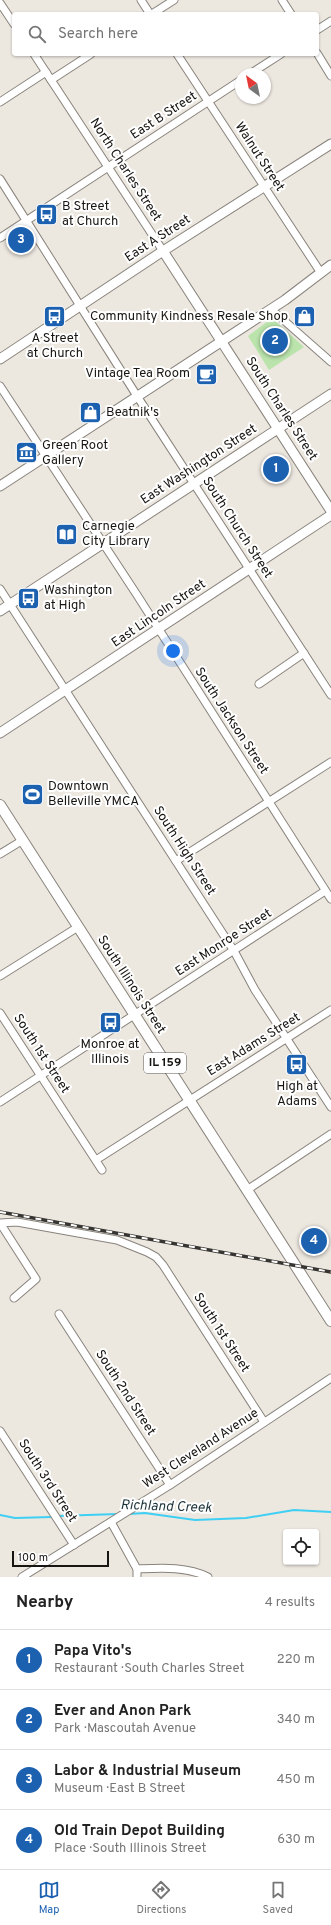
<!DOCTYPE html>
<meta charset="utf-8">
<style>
:root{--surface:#fff;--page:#f2f2f2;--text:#222;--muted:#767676;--line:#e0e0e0;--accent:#1c60b0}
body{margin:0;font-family:Overpass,sans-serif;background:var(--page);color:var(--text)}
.controls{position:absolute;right:12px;bottom:12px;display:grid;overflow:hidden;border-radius:4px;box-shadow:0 1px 3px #0004}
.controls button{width:36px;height:36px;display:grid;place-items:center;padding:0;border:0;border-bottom:1px solid var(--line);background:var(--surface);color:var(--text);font:20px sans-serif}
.compass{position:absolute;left:235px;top:68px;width:36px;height:36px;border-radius:50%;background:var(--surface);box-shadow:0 1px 3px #0004;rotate:327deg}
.scale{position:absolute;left:12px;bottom:10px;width:97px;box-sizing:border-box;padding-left:4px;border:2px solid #171512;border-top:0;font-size:11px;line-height:14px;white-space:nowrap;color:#171512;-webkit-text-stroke:3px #fff;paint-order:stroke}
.you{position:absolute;left:173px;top:651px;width:14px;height:14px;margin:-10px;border:3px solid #fff;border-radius:50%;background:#1a73e8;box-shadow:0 0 0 6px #1a73e833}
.badge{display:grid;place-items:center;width:26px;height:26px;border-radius:50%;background:var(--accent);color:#fff;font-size:13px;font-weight:700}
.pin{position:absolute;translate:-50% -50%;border:2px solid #fff;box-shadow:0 1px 4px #0006}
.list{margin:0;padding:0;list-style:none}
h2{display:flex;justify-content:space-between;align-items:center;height:52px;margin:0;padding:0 16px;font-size:17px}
h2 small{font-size:13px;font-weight:400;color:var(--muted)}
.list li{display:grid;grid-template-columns:26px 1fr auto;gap:12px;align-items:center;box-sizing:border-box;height:60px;padding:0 16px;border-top:1px solid var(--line)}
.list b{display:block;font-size:15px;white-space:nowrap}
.list p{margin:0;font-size:13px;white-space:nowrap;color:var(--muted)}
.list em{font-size:13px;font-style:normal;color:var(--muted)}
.icon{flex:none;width:22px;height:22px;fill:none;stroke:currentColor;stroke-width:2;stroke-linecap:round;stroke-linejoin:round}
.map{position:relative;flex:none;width:331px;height:1577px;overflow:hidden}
.search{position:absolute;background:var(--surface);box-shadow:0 1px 3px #0004;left:12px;right:12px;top:12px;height:44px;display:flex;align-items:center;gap:10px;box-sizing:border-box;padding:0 14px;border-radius:4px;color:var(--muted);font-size:15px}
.sheet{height:292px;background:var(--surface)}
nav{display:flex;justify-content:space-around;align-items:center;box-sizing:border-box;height:56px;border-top:1px solid var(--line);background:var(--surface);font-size:11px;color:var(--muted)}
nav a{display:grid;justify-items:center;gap:2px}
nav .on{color:var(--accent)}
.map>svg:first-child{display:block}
.green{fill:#bbe4ad}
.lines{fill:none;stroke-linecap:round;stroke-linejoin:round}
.stream{stroke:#3fcff4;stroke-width:2}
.street-casing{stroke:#88837c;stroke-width:9}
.secondary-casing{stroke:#88837c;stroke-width:11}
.primary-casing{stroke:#88837c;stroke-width:12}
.street{stroke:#fff;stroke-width:7}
.secondary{stroke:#fff;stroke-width:9}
.primary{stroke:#fff;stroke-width:10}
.rail-casing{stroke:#373531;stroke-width:3.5}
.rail{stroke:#fff;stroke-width:2;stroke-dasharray:6;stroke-linecap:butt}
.labels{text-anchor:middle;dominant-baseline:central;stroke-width:4;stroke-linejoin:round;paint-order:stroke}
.shield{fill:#fff;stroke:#5d5b59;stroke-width:1}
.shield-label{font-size:12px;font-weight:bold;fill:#171512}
.street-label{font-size:13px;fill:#171512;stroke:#fff}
.poi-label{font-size:13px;fill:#171512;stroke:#fff;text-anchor:start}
.water-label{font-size:14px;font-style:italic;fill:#1c333a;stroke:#fff}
</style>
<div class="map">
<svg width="331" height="1577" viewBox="0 0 331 1577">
<rect width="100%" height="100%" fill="#ece7df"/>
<path class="green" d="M272 318 304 347 269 370 248 336Z"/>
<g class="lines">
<g class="stream">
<path d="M129 1514 145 1513 195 1520 246 1518 294 1510 331 1512"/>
<path d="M0 1515 15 1518 52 1517"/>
<path d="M57 1516 118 1514"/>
</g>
<defs>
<g id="street">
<path d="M141 0 150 14"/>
<path d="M282 0 291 14"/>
<path d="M0 3 14 24"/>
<path d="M152 14 174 0"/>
<path d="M317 30 331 21"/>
<path d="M317 53 331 76"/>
<path d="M34 54 163 251"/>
<path d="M177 54 321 273"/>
<path d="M250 74 281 54"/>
<path d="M51 80 91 54"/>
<path d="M0 102 46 72"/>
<path d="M0 179 137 396 331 695"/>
<path d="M0 238 241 80"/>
<path d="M271 309 331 362"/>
<path d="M0 386 137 595 331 899"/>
<path d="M0 589 234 951 255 990 331 1107"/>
<path d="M259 684 304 653"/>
<path d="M0 854 23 840"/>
<path d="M176 861 331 762"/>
<path d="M0 976 78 927"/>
<path d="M0 1013 102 1170"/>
<path d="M0 1102 325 891"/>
<path d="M96 1160 331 1010"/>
<path d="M247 1190 331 1134"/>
<path d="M14 1298 36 1279 0 1223 17 1222 117 1240 147 1252 156 1257 163 1265 264 1422"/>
<path d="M59 1314 170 1485"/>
<path d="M0 1431 74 1545"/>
<path d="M111 1522 137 1569V1577"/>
<path d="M137 1569C160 1568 187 1566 208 1577"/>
<path d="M22 1577 170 1485 331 1378"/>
</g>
<g id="secondary">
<path d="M163 251 331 511"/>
<path d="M0 359 163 251 331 144"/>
<path d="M0 486 285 300 331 265"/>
<path d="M0 611 331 394"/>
<path d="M0 733 331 515"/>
</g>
<path id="primary" d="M0 805 331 1321"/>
</defs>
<use href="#street" class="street-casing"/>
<use href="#secondary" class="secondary-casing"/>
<use href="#primary" class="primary-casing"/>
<use href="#street" class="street"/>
<use href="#secondary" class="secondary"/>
<use href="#primary" class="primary"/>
<defs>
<path id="rail" d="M0 1212 331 1272"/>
</defs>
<use href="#rail" class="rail-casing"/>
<use href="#rail" class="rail"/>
</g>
<defs>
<symbol id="bus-square" viewBox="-11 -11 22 22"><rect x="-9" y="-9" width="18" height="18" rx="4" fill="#1c60b0" stroke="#fff"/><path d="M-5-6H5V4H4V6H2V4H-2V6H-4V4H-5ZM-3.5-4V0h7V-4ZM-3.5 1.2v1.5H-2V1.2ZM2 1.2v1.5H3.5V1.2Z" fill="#fff"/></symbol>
<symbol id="shop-square" viewBox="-11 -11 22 22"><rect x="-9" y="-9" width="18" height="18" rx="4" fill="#1c60b0" stroke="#fff"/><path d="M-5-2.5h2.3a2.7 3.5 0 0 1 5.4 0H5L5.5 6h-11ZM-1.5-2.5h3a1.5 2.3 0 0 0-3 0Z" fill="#fff"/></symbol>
<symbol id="cafe-square" viewBox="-11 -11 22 22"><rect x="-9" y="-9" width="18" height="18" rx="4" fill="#1c60b0" stroke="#fff"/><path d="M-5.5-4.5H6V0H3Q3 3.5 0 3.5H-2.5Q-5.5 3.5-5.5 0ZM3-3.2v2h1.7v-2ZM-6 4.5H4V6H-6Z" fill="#fff"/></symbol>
<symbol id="museum-square" viewBox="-11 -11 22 22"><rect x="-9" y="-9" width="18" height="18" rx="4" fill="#1c60b0" stroke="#fff"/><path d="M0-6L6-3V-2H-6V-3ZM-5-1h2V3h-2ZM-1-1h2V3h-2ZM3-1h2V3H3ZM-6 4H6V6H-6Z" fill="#fff"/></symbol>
<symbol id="library-square" viewBox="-11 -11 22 22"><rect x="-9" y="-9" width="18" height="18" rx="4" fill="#1c60b0" stroke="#fff"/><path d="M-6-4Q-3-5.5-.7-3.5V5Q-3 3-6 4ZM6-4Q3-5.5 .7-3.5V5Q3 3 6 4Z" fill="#fff"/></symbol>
<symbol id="stadium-square" viewBox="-11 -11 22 22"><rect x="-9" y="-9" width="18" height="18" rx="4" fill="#1c60b0" stroke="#fff"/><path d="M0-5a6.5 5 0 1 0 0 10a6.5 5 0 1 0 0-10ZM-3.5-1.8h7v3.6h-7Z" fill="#fff"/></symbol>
</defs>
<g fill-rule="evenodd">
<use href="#bus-square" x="34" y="202" width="25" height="25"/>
<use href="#bus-square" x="42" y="304" width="25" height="25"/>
<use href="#shop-square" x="292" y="304" width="25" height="25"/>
<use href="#cafe-square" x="194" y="362" width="25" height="25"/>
<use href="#shop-square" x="78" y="400" width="25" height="25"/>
<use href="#museum-square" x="14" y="440" width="25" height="25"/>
<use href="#library-square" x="54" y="522" width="25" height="25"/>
<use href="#bus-square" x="16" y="586" width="25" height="25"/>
<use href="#stadium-square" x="20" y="782" width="25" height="25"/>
<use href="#bus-square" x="98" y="1010" width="25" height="25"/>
<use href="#bus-square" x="284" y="1052" width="25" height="25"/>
</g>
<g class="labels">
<rect class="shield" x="144" y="1053" width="42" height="20" rx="3"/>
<g class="shield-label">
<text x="165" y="1063">IL 159</text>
</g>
<g class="street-label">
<text transform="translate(164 116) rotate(-33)">East B Street</text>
<text transform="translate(259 157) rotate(57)">Walnut Street</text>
<text transform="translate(125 170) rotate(57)">North Charles Street</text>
<text transform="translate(158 239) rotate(-33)">East A Street</text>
<text transform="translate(281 409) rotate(57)">South Charles Street</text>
<text transform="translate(199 465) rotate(-33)">East Washington Street</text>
<text transform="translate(237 528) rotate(57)">South Church Street</text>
<text transform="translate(159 614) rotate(-34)">East Lincoln Street</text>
<text transform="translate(231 721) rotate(57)">South Jackson Street</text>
<text transform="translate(184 851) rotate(57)">South High Street</text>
<text transform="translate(224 943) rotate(-33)">East Monroe Street</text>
<text transform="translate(131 985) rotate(57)">South Illinois Street</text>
<text transform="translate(254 1045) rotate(-32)">East Adams Street</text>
<text transform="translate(41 1054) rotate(57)">South 1st Street</text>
<text transform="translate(221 1333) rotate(57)">South 1st Street</text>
<text transform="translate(125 1393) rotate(57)">South 2nd Street</text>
<text transform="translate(201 1449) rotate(-33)">West Cleveland Avenue</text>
<text transform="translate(47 1481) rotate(57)">South 3rd Street</text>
</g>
<g class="poi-label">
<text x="62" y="207">B Street<tspan x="62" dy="15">at Church</tspan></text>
<text x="288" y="317" text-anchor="end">Community Kindness Resale Shop</text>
<text x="55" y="339" text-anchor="middle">A Street<tspan x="55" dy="15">at Church</tspan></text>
<text x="190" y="374" text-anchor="end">Vintage Tea Room</text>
<text x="106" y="413">Beatnik's</text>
<text x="42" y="446">Green Root<tspan x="42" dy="15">Gallery</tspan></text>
<text x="82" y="527">Carnegie<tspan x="82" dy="15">City Library</tspan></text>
<text x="44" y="591">Washington<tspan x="44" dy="15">at High</tspan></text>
<text x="48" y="787">Downtown<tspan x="48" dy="15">Belleville YMCA</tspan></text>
<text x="110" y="1045" text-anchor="middle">Monroe at<tspan x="110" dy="15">Illinois</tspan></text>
<text x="297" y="1087" text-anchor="middle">High at<tspan x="297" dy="15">Adams</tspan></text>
</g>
<g class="water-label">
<text transform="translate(166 1507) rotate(2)">Richland Creek</text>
</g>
</g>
</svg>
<div class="controls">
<button><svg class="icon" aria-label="locate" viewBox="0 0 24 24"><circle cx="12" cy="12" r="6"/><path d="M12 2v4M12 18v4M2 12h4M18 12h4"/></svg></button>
</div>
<svg class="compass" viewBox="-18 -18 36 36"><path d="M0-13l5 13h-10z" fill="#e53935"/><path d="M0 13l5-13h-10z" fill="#767676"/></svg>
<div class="scale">100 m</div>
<div class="you"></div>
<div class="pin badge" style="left:276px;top:469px">1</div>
<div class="pin badge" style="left:275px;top:341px">2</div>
<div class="pin badge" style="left:21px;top:240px">3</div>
<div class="pin badge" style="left:314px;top:1241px">4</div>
<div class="search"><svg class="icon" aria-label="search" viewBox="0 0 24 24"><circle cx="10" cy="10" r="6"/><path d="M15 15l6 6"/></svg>Search here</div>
</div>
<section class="sheet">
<h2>Nearby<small>4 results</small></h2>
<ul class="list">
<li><span class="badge">1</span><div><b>Papa Vito's</b><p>Restaurant · South Charles Street</p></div><em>220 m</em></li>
<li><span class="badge">2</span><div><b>Ever and Anon Park</b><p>Park · Mascoutah Avenue</p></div><em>340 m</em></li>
<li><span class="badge">3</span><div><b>Labor &amp; Industrial Museum</b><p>Museum · East B Street</p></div><em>450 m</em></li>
<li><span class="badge">4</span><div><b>Old Train Depot Building</b><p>Place · South Illinois Street</p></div><em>630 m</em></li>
</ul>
</section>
<nav>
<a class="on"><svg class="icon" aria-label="map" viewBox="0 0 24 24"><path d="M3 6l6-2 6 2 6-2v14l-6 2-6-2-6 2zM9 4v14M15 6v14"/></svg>Map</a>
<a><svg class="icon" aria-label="directions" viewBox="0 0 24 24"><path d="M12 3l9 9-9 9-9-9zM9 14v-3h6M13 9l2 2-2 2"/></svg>Directions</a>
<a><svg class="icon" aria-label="saved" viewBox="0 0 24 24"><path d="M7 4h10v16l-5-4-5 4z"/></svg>Saved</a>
</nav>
